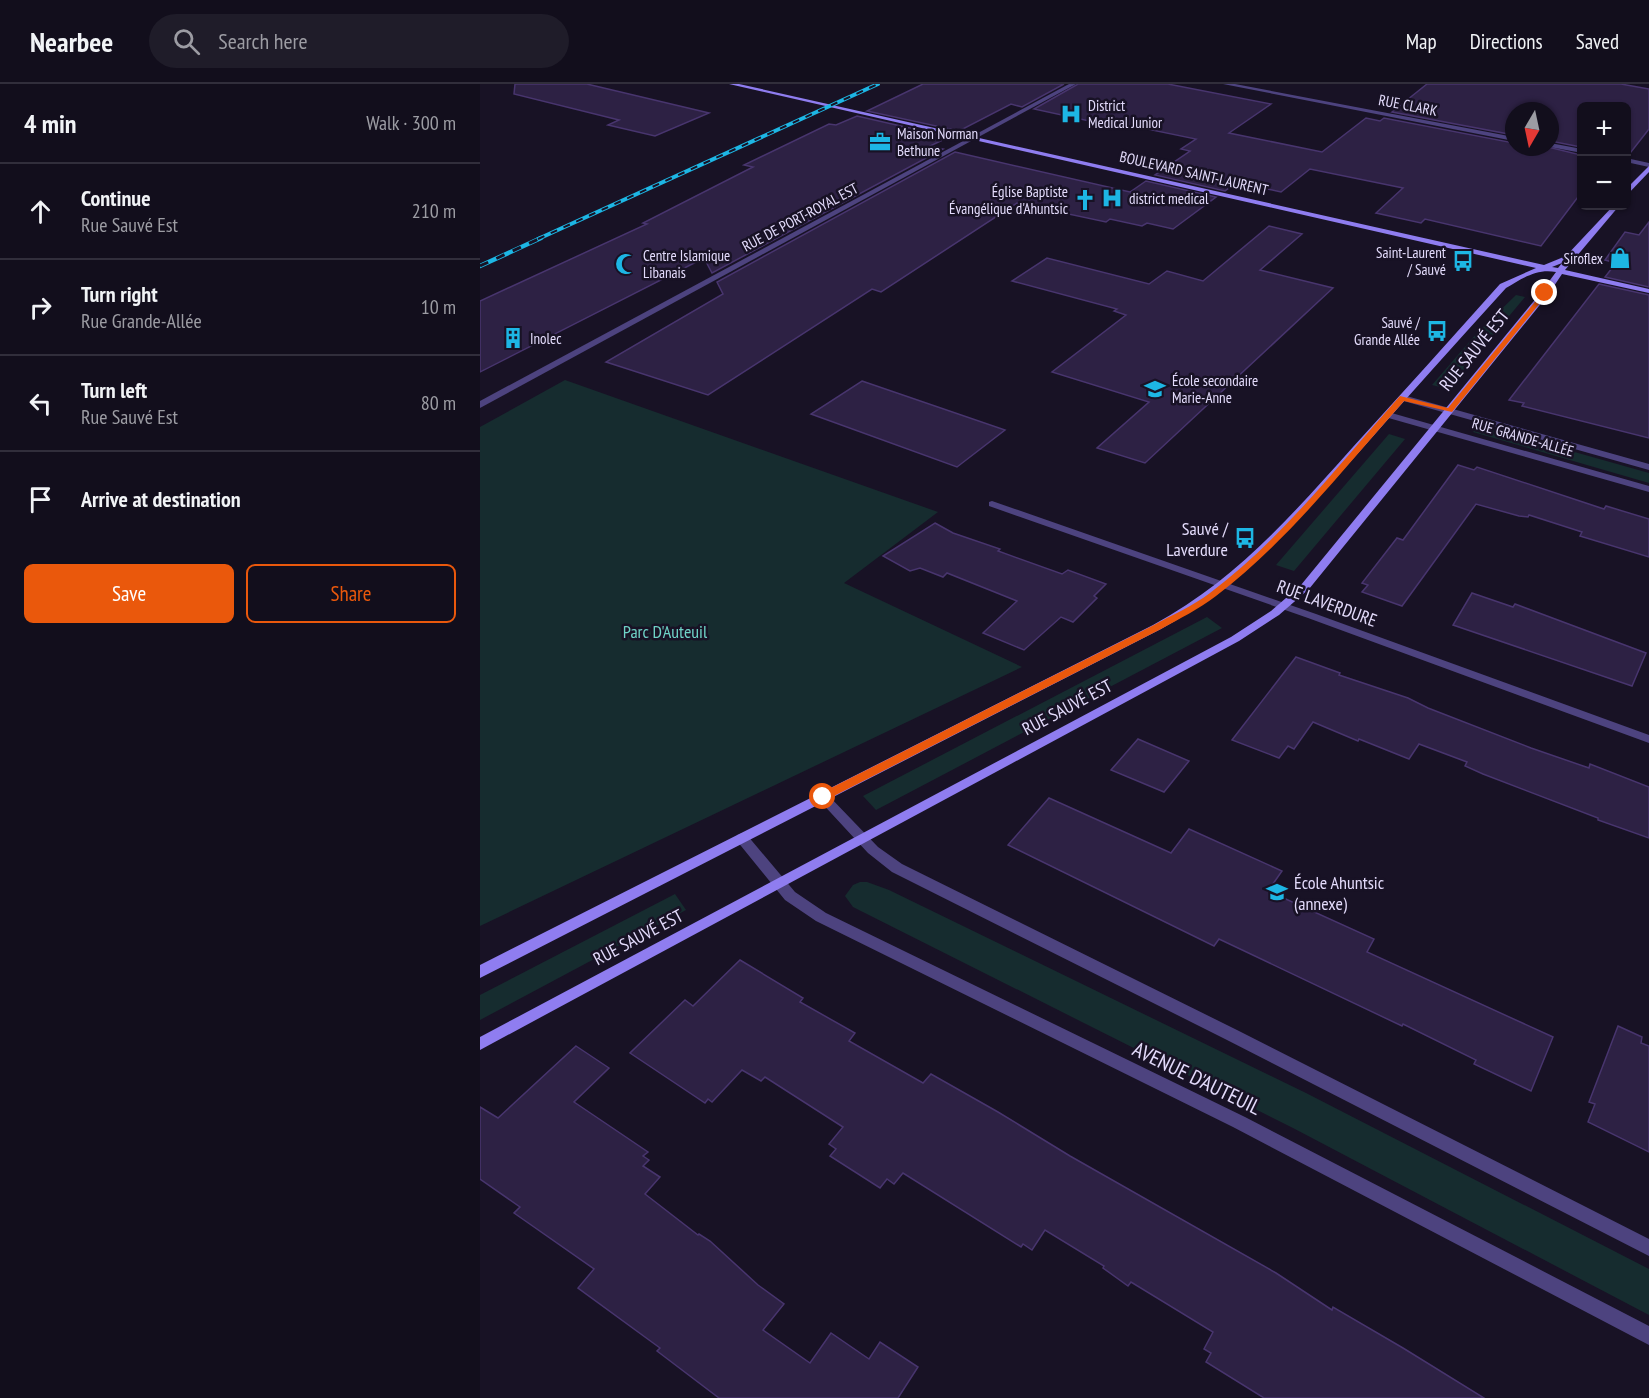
<!DOCTYPE html>
<meta charset="utf-8">
<style>
:root{--surface:#120e1c;--page:#1f1c29;--text:#f1f3f6;--muted:#9c9ca3;--line:#312e3b;--accent:#ea580c}
body{margin:0;font-family:"PT Sans Narrow",sans-serif;background:var(--page);color:var(--text)}
.controls{position:absolute;right:18px;top:18px;display:grid;overflow:hidden;border-radius:9px;box-shadow:0 2px 4px #0004}
.controls button{width:54px;height:54px;display:grid;place-items:center;padding:0;border:0;border-bottom:2px solid var(--line);background:var(--surface);color:var(--text);font:30px sans-serif}
.compass{position:absolute;left:1025px;top:18px;width:54px;height:54px;border-radius:50%;background:var(--surface);box-shadow:0 2px 4px #0004;rotate:189deg}
.stop{position:absolute;width:18px;height:18px;margin:-14px;border:4px solid #ea580c;border-radius:50%;background:#fff}
.stop.end{background:#ea580c;border-color:#fff;box-shadow:0 2px 6px #0008}
.list{margin:0;padding:0;list-style:none}
h2{display:flex;justify-content:space-between;align-items:center;height:78px;margin:0;padding:0 24px;font-size:26px}
h2 small{font-size:20px;font-weight:400;color:var(--muted)}
.list li{display:grid;grid-template-columns:39px 1fr auto;gap:18px;align-items:center;box-sizing:border-box;height:96px;padding:0 24px;border-top:2px solid var(--line)}
.list b{display:block;font-size:22px;white-space:nowrap}
.list p{margin:0;font-size:20px;white-space:nowrap;color:var(--muted)}
.list em{font-size:20px;font-style:normal;color:var(--muted)}
.actions{display:flex;gap:12px;padding:18px 24px}
.actions a{flex:1;padding:14px 0;border:2px solid var(--accent);border-radius:9px;text-align:center;font-size:21px;color:var(--accent)}
.actions .main{background:var(--accent);color:#fff}
.icon{flex:none;width:33px;height:33px;fill:none;stroke:currentColor;stroke-width:2;stroke-linecap:round;stroke-linejoin:round}
.map{position:relative;flex:none;width:1169px;height:1314px;overflow:hidden}
header{display:flex;align-items:center;gap:36px;box-sizing:border-box;height:84px;padding:0 30px;background:var(--surface);border-bottom:2px solid var(--line)}
header strong{font-size:28px}
nav{display:flex;gap:33px;margin-inline-start:auto;font-size:21px}
.search{width:420px;height:54px;background:var(--page);display:flex;align-items:center;gap:15px;box-sizing:border-box;padding:0 21px;border-radius:33px;color:var(--muted);font-size:22px}
main{display:flex}
aside{flex:1;background:var(--surface)}
.map>svg:first-child{display:block}
.green{fill:#162c2f}
.building{fill:#2d2144;stroke:#48356e;stroke-width:1.5}
.lines{fill:none;stroke-linecap:round;stroke-linejoin:round}
.street{fill:#4d437f;fill-rule:evenodd}
.secondary{fill:#8f7df0;fill-rule:evenodd}
.rail-far1-casing{stroke:#1db6e4;stroke-width:4}
.rail-casing{stroke:#1db6e4;stroke-width:4.5}
.rail-far1{stroke:#181225;stroke-width:2;stroke-dasharray:7;stroke-linecap:butt}
.rail{stroke:#181225;stroke-width:3;stroke-dasharray:9;stroke-linecap:butt}
.route{fill:#ea580c}
.labels{text-anchor:middle;dominant-baseline:central;stroke-width:5;stroke-linejoin:round;paint-order:stroke}
.far-poi-label{font-size:15px;fill:#e3dbfb;stroke:#181225;text-anchor:start}
.far-street-label{font-size:15px;fill:#e3dbfb;stroke:#181225}
.street-label{font-size:18px;fill:#e3dbfb;stroke:#181225}
.poi-label{font-size:18px;fill:#e3dbfb;stroke:#181225;text-anchor:end}
.park-label{font-size:18px;fill:#6fd3c7;stroke:#181225}
.near-street-label{font-size:21px;fill:#e3dbfb;stroke:#181225}
</style>
<header>
<strong>Nearbee</strong>
<div class="search"><svg class="icon" aria-label="search" viewBox="0 0 24 24"><circle cx="10" cy="10" r="6"/><path d="M15 15l6 6"/></svg>Search here</div>
<nav><a>Map</a><a>Directions</a><a>Saved</a></nav>
</header>
<main>
<aside>
<h2>4 min<small>Walk · 300 m</small></h2>
<ul class="list">
<li><svg class="icon" aria-label="ahead" viewBox="0 0 24 24"><path d="M12 20V5M6 11l6-6 6 6"/></svg><div><b>Continue</b><p>Rue Sauvé Est</p></div><em>210 m</em></li>
<li><svg class="icon" aria-label="right" viewBox="0 0 24 24"><path d="M7 20v-9h11M14 6l5 5-5 5"/></svg><div><b>Turn right</b><p>Rue Grande-Allée</p></div><em>10 m</em></li>
<li><svg class="icon" aria-label="left" viewBox="0 0 24 24"><path d="M17 20v-9H6M10 6l-5 5 5 5"/></svg><div><b>Turn left</b><p>Rue Sauvé Est</p></div><em>80 m</em></li>
<li><svg class="icon" aria-label="arrive" viewBox="0 0 24 24"><path d="M6 21V4h12l-3 4 3 4H6"/></svg><div><b>Arrive at destination</b></div></li>
</ul>
<div class="actions"><a class="main">Save</a><a>Share</a></div>
</aside>
<div class="map">
<svg width="1169" height="1314" viewBox="0 0 1169 1314">
<rect width="100%" height="100%" fill="#181225"/>
<g class="green">
<path d="M1036 211 1045 213 968 305 952 301 997 249Z"/>
<path d="M85 296 458 428 364 499 542 583 0 842V343Z"/>
<path d="M999 341 1169 389V399L993 348Z"/>
<path d="M909 350 925 355 814 487 796 481Z"/>
<path d="M727 533 742 544 396 726 383 712Z"/>
<path d="M380 798H387L409 806 826 1009 1169 1185V1231L813 1044 373 823 365 812 373 801Z"/>
<path d="M195 810 206 826 0 936V911Z"/>
</g>
<g class="building">
<path d="M35 0H107L229 29 175 52 128 41 139 36 34 10Z"/>
<path d="M443 0H584L542 23 531 20 479 47 387 27Z"/>
<path d="M598 0H688L791 20 749 49 842 68 886 34 900 37 904 34 1034 59V63H1068L1101 71V109L1061 162 945 135 941 139 896 129 923 104 830 85 801 108 757 98 745 107 675 91 710 67 701 65 716 55 619 35 614 38 554 25Z"/>
<path d="M947 0H1141L1169 5V45L1151 68 1146 67V22H1101V63L1070 57V27H1034V51L912 28Z"/>
<path d="M377 32 469 53 450 62 463 65 232 189 224 174 0 288V217L167 140 163 139 273 83 264 81 349 40 356 41Z"/>
<path d="M475 68 650 108 666 97 736 113 693 145 667 139 662 142 630 135 626 138 537 119 401 208 392 205 228 311 126 278 243 210 237 198Z"/>
<path d="M1169 138V203L1125 193 1136 179 1125 176 1145 148 1159 151Z"/>
<path d="M789 142 822 150 780 186 853 204 665 379 617 364 669 318 572 288 646 231 634 227 637 225 532 197 567 174 669 200 687 187 723 197Z"/>
<path d="M1119 200 1169 211V354L1042 322 1044 319 1029 316Z"/>
<path d="M382 297 525 346 477 383 331 330Z"/>
<path d="M978 381 994 386 997 383 1124 425 1126 422 1169 435V473L1100 452 1102 448 1049 431 1048 433 1039 432 996 420 922 522 882 508 888 501 882 499 917 454 923 456Z"/>
<path d="M455 439 473 449 520 465 518 467 582 490 588 486 626 500 614 512 617 514 593 538 581 533 544 566 503 549 537 517 467 489 463 493 440 484 430 487 403 472Z"/>
<path d="M992 509 1033 523 1035 520 1166 569 1152 602 973 541Z"/>
<path d="M816 573 860 589 859 591 928 614 948 624 1051 664 1109 684 1110 680 1169 703V754L1118 736V734L1003 690 985 682 987 678 939 660 929 675 879 655 878 657 833 638 814 665 808 662 799 674 752 656Z"/>
<path d="M658 655 709 677 684 708 631 686Z"/>
<path d="M569 714 691 769 709 745 802 787 788 807 894 855 887 868 1073 953 1051 1007 994 980 996 976 923 940 922 942 739 855 734 862 528 761Z"/>
<path d="M260 876 323 914 320 918 375 949 369 957 443 999 451 990 518 1028 590 1072 796 1189 852 1226 853 1223 923 1264 1004 1314H784L726 1278 731 1269 724 1265 733 1248 651 1198 648 1202 623 1184 624 1182 565 1146 552 1166 543 1160 541 1163 423 1089 414 1100 407 1095 400 1104 350 1072 356 1065 349 1060 363 1043 285 993 281 997 262 986 232 1018 228 1015 225 1019 150 969 205 916 213 922Z"/>
<path d="M1138 942 1162 953 1161 959 1169 962V1068L1108 1038 1115 1020 1109 1018Z"/>
<path d="M96 962 129 984 94 1018 168 1068 163 1072 169 1076 163 1082 180 1093 165 1110 218 1151 219 1150 230 1157 278 1201 304 1220 283 1246 330 1279 351 1249 389 1275 400 1258 438 1283 418 1314H239L177 1267 180 1264 98 1204 114 1185 34 1129 40 1123 0 1095V1023L18 1034Z"/>
</g>
<g class="lines">
<g class="street">
<path d="M589 0H596L0 324V317Z"/>
<path d="M743 0H755L1034 53V57Z"/>
<path d="M1070 59 1102 65V69L1070 63Z"/>
<path d="M1146 74 1169 79V83L1146 78Z"/>
<path d="M923 311 1169 380V386L920 316V312Z"/>
<path d="M908 328 1169 402V408L905 333V329Z"/>
<path d="M512 417 836 530 1169 651V659L828 534 509 422V418Z"/>
<path d="M343 708 347 710 398 763 422 780 757 946 1169 1155V1172L747 956 412 788 388 769 339 716 337 713 339 710Z"/>
<path d="M262 749 267 751 315 808 346 829 765 1033 1169 1242V1261L753 1043 336 837 305 816 257 757 256 754 257 751Z"/>
</g>
<g class="secondary">
<path d="M249 0H259L1064 181 1086 172 1133 122H1139L1085 186 1169 205V209L1082 190 1068 211 829 505 799 531 759 557 0 966V953L751 553 791 527 821 501 1062 207 1076 188C1057 184 1041 195 1026 204 977 258 928 312 880 367 818 436 763 500 681 545L0 894V881L673 541C756 496 811 432 873 363 922 309 971 255 1020 200L1056 184ZM1082 179 1078 184 1072 183Z"/>
<path d="M1169 82V88L1146 112V105Z"/>
</g>
<defs>
<path id="rail-far1" d="M58 155 398 0"/>
<path id="rail" d="M0 182 61 154"/>
</defs>
<use href="#rail-far1" class="rail-far1-casing"/>
<use href="#rail" class="rail-casing"/>
<use href="#rail-far1" class="rail-far1"/>
<use href="#rail" class="rail"/>
</g>
<path class="route" d="M1063 208 1068 209 972 328 924 317C864 384 808 457 736 512 719 525 699 535 681 545L346 716H339V710L674 541C692 531 713 522 730 509 802 455 860 379 920 312L968 324Z"/>
<defs>
<symbol id="hospital-bare" viewBox="-9 -9 18 18"><path d="M-5-5h3v3.5h4V-5h3V5h-3V1.5h-4V5h-3Z" fill="#1db6e4" stroke="#181225" stroke-width="2.5" paint-order="stroke"/></symbol>
<symbol id="office-bare" viewBox="-9 -9 18 18"><path d="M-6-3h4V-5.5h4V-3h4V5H-6ZM-1-4.5V-3h2v-1.5ZM-6 0V1H6V0Z" fill="#1db6e4" stroke="#181225" stroke-width="2.5" paint-order="stroke"/></symbol>
<symbol id="church-bare" viewBox="-9 -9 18 18"><path d="M-1.2-6h2.4v3.5h3.3v2.4h-3.3V6h-2.4V-.1h-3.3v-2.4h3.3Z" fill="#1db6e4" stroke="#181225" stroke-width="2.5" paint-order="stroke"/></symbol>
<symbol id="shop-bare" viewBox="-9 -9 18 18"><path d="M-5-2.5h2.3a2.7 3.5 0 0 1 5.4 0H5L5.5 6h-11ZM-1.5-2.5h3a1.5 2.3 0 0 0-3 0Z" fill="#1db6e4" stroke="#181225" stroke-width="2.5" paint-order="stroke"/></symbol>
<symbol id="bus-bare" viewBox="-9 -9 18 18"><path d="M-5-6H5V4H4V6H2V4H-2V6H-4V4H-5ZM-3.5-4V0h7V-4ZM-3.5 1.2v1.5H-2V1.2ZM2 1.2v1.5H3.5V1.2Z" fill="#1db6e4" stroke="#181225" stroke-width="2.5" paint-order="stroke"/></symbol>
<symbol id="mosque-bare" viewBox="-9 -9 18 18"><path d="M3.5-4.9A6 6 0 1 0 3.5 4.9A5 5 0 1 1 3.5-4.9Z" fill="#1db6e4" stroke="#181225" stroke-width="2.5" paint-order="stroke"/></symbol>
<symbol id="building-bare" viewBox="-9 -9 18 18"><path d="M-4-6H4V6H1V3H-1V6H-4ZM-2.5-4.3h1.7v1.8h-1.7ZM.8-4.3h1.7v1.8H.8ZM-2.5-1h1.7V.8h-1.7ZM.8-1h1.7V.8H.8Z" fill="#1db6e4" stroke="#181225" stroke-width="2.5" paint-order="stroke"/></symbol>
<symbol id="school-bare" viewBox="-9 -9 18 18"><path d="M0-5L7-2L0 1L-7-2ZM-4 1L0 2.5L4 1V4Q0 6-4 4Z" fill="#1db6e4" stroke="#181225" stroke-width="2.5" paint-order="stroke"/></symbol>
</defs>
<g fill-rule="evenodd">
<use href="#hospital-bare" x="576" y="15" width="30" height="30"/>
<use href="#office-bare" x="385" y="43" width="30" height="30"/>
<use href="#hospital-bare" x="617" y="99" width="30" height="30"/>
<use href="#church-bare" x="590" y="101" width="30" height="30"/>
<use href="#shop-bare" x="1125" y="159" width="30" height="30"/>
<use href="#bus-bare" x="968" y="162" width="30" height="30"/>
<use href="#mosque-bare" x="131" y="165" width="30" height="30"/>
<use href="#bus-bare" x="942" y="232" width="30" height="30"/>
<use href="#building-bare" x="18" y="239" width="30" height="30"/>
<use href="#school-bare" x="660" y="290" width="30" height="30"/>
<use href="#bus-bare" x="750" y="439" width="30" height="30"/>
<use href="#school-bare" x="782" y="793" width="30" height="30"/>
</g>
<g class="labels">
<g class="far-poi-label">
<text x="608" y="21">District<tspan x="608" dy="17">Medical Junior</tspan></text>
<text x="417" y="49">Maison Norman<tspan x="417" dy="17">Bethune</tspan></text>
<text x="588" y="107" text-anchor="end">Église Baptiste<tspan x="588" dy="17">Évangélique d'Ahuntsic</tspan></text>
<text x="649" y="114">district medical</text>
<text x="966" y="168" text-anchor="end">Saint-Laurent<tspan x="966" dy="17">/ Sauvé</tspan></text>
<text x="163" y="171">Centre Islamique<tspan x="163" dy="17">Libanais</tspan></text>
<text x="1123" y="174" text-anchor="end">Siroflex</text>
<text x="940" y="238" text-anchor="end">Sauvé /<tspan x="940" dy="17">Grande Allée</tspan></text>
<text x="50" y="254">Inolec</text>
<text x="692" y="296">École secondaire<tspan x="692" dy="17">Marie-Anne</tspan></text>
</g>
<g class="far-street-label">
<text transform="translate(928 21) rotate(11)">RUE CLARK</text>
<text transform="translate(714 89) rotate(13)">BOULEVARD SAINT-LAURENT</text>
<text transform="translate(320 133) rotate(-28)">RUE DE PORT-ROYAL EST</text>
<text transform="translate(1043 353) rotate(16)">RUE GRANDE-ALLÉE</text>
</g>
<g class="street-label">
<text transform="translate(994 266) rotate(-51)">RUE SAUVÉ EST</text>
<text transform="translate(847 519) rotate(20)">RUE LAVERDURE</text>
<text transform="translate(587 623) rotate(-28)">RUE SAUVÉ EST</text>
<text transform="translate(158 853) rotate(-28)">RUE SAUVÉ EST</text>
</g>
<g class="poi-label">
<text x="748" y="444">Sauvé /<tspan x="748" dy="21">Laverdure</tspan></text>
<text x="814" y="798" text-anchor="start">École Ahuntsic<tspan x="814" dy="21">(annexe)</tspan></text>
</g>
<g class="park-label">
<text x="185" y="547">Parc D'Auteuil</text>
</g>
<g class="near-street-label">
<text transform="translate(717 994) rotate(26)">AVENUE D'AUTEUIL</text>
</g>
</g>
</svg>
<div class="controls">
<button>+</button>
<button>−</button>
</div>
<svg class="compass" viewBox="-18 -18 36 36"><path d="M0-13l5 13h-10z" fill="#e53935"/><path d="M0 13l5-13h-10z" fill="#9c9ca3"/></svg>
<div class="stop" style="left:343px;top:713px"></div>
<div class="stop end" style="left:1065px;top:209px"></div>
</div>
</main>
